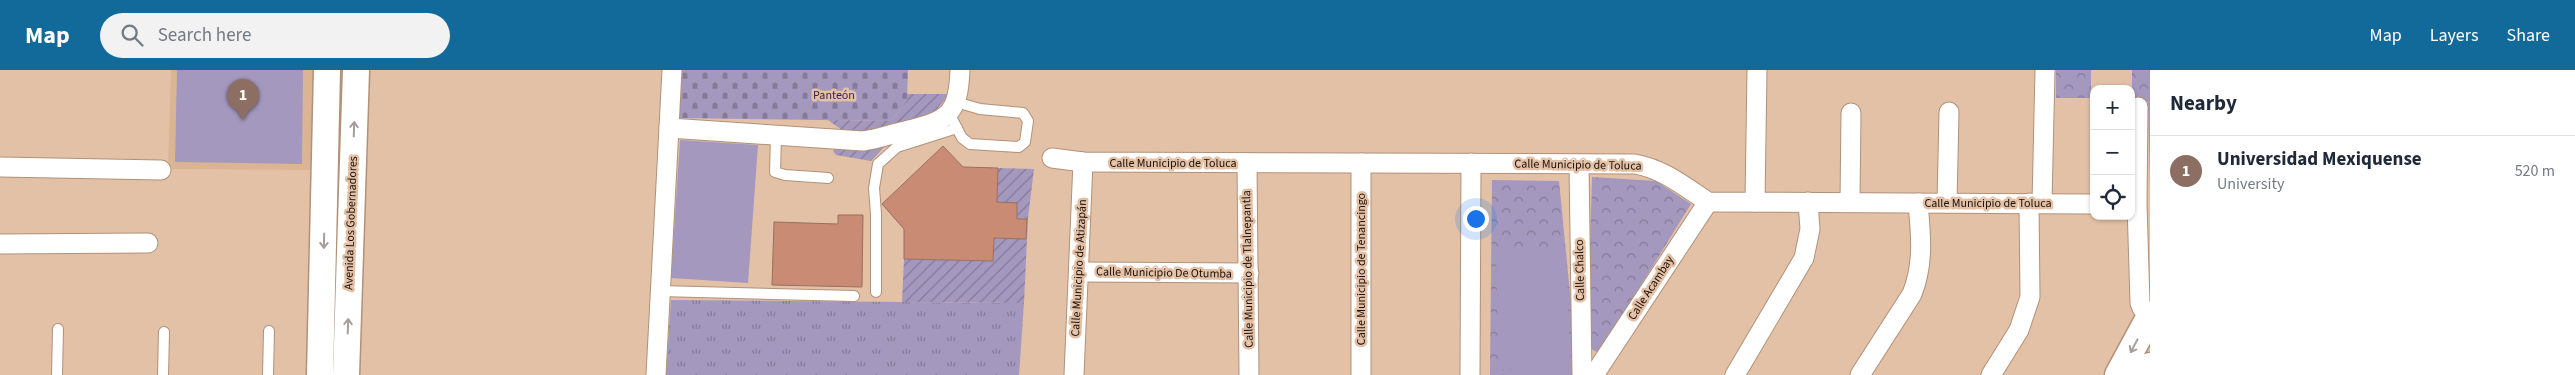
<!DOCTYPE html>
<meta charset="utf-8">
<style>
:root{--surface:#fff;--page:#f2f2f3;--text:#1f2937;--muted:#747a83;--line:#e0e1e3;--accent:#116a99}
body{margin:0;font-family:"Source Sans 3",sans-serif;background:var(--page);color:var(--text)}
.controls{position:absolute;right:15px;top:15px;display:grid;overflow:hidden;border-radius:10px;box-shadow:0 1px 4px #0004}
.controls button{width:45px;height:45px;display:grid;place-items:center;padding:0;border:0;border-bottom:1px solid var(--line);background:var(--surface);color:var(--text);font:25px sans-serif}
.you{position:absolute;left:1475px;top:148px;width:18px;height:18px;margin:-12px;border:4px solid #fff;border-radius:50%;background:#1a73e8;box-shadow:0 0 0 8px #1a73e833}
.badge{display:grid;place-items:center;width:32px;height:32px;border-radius:50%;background:var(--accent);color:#fff;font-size:16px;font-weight:700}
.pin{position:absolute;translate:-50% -41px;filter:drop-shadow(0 1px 2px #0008)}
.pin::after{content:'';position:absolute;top:26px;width:18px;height:15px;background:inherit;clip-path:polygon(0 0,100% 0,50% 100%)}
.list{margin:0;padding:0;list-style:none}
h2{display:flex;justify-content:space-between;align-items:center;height:65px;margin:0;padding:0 20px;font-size:21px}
h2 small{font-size:16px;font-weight:400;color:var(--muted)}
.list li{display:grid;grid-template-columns:32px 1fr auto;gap:15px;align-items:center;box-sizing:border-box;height:70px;padding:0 20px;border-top:1px solid var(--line)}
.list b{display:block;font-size:19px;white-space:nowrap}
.list p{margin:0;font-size:16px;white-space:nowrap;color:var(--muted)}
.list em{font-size:16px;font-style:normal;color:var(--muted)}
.icon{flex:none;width:28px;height:28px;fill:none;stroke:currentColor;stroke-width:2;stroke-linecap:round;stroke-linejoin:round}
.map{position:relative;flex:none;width:2150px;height:305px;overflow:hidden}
header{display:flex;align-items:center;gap:30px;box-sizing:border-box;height:70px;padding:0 25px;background:var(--accent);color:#fff}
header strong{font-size:24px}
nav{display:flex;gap:28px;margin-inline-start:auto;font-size:18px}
.search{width:350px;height:45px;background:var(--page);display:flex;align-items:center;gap:12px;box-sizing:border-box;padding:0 18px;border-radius:28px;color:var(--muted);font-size:19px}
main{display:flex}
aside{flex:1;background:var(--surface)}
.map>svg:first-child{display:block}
.built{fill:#dbb494}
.grass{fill:url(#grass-tufts)}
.forest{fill:url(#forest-crowns)}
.cemetery{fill:url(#cemetery-stones)}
.garden{fill:url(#garden-furrows)}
.pitch{fill:#a498be}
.building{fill:#ca8b75;stroke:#967063}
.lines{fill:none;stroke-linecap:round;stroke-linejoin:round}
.lane-casing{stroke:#b19178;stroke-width:12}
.street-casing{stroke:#b19178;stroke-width:21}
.secondary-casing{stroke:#b19178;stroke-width:29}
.lane{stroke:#fff;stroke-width:10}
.street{stroke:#fff;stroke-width:19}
.secondary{stroke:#fff;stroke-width:26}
.oneway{stroke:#a49f9b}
.labels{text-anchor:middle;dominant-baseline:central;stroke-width:5;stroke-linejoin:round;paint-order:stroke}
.park-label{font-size:12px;fill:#371a5c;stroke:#e3c1a7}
.street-label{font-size:12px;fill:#1b0f06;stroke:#e3c1a7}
</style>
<header>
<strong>Map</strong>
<div class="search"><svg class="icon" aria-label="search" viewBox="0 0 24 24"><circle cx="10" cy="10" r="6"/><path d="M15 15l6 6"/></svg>Search here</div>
<nav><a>Map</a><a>Layers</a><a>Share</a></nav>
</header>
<main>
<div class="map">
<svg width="2150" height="305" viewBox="0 0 2150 305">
<defs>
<pattern id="grass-tufts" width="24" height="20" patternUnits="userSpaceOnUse" patternTransform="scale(1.25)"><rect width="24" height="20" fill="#a498be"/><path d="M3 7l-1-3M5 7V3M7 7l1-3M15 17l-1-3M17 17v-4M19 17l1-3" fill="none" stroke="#857a98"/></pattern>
<pattern id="forest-crowns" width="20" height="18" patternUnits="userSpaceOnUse" patternTransform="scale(1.25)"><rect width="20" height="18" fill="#a498be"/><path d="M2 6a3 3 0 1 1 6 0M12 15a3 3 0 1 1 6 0" fill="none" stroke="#857a98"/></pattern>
<pattern id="cemetery-stones" width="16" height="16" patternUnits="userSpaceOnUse" patternTransform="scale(1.25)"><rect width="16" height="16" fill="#a498be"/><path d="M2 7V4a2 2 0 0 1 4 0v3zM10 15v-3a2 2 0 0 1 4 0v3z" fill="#857a98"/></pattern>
<pattern id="garden-furrows" width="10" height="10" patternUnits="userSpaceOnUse" patternTransform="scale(1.25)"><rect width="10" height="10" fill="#a498be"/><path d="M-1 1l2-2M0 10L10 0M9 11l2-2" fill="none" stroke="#857a98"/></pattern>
</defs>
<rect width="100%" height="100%" fill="#e3c1a7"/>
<path class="built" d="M171 0H317L315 100 168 99Z"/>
<path class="grass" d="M671 230 1024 233 1019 305H666Z"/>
<g class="forest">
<rect x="2056" y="0" width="35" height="28"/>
<path d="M2132 0H2150V118L2148 32 2132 31Z"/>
<path d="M1592 107 1656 111 1691 134 1599 283 1587 277Z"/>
<path d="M1492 110 1559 111 1578 305H1490Z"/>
</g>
<path class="cemetery" d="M682 0H908L907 30 891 51 679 48Z"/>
<g class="garden">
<path d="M907 24H949L934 43 870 64 846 63 828 50 891 51 907 30Z"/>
<path d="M885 76 871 91 836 85 833 81 836 78Z"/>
<path d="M998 98 1034 99 1028 148 1024 233 902 232 904 189 993 191 994 168 1026 169 1027 149H1017V133L997 132Z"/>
</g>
<g class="pitch">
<path d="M177 0H303L302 94 175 92Z"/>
<path d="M680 70 758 75 748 213 671 208Z"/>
<path d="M1496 182H1566L1571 303 1498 299Z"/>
</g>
<g class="building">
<path d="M943 76 963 97 998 98 997 132 1017 133V149H1027L1026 169 994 168 993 191 904 189V159L882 134Z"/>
<path d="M838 145H863L862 217 772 215 774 152 838 154Z"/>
</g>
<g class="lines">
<defs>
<g id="lane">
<path d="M949 43 962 68 970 74 1019 77 1025 72 1028 51 1023 43 980 39 956 32"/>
<path d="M776 66 775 102 785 105 828 108"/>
<path d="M660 221 854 226"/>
<path d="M876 222V144L874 118 878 94 897 77 957 58"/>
<path d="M57 305 58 259"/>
<path d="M163 305 164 262"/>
<path d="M268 305 269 261"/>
</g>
<g id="street">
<path d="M2138 37 2137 134 2140 233 2142 238 2150 245"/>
<path d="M669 58 863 71C878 69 891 64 905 61 948 50 958 46 960 0"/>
<path d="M1052 88 1083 92 1635 94C1663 99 1684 116 1708 132L2094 134"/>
<path d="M1247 93 1249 305"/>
<path d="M1579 94 1582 305"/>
<path d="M0 97 161 100"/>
<path d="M1755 132 1757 0"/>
<path d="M1850 132 1851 43"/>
<path d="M1947 133 1949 42"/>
<path d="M2042 133 2045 0"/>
<path d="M0 174 148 173"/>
<path d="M1079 202 1249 203"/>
<path d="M656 305 672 0"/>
<path d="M1074 305 1083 92"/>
<path d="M1361 305V93"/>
<path d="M1470 305 1471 93"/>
<path d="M1594 305 1708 132"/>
<path d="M1735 305 1804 188 1810 159 1808 132"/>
<path d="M1860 305 1912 224C1924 194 1921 165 1918 133"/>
<path d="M1991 305 2019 260 2030 227 2029 133"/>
</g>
<g id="secondary">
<path d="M320 305 327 0"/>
<path d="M346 305 356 0"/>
<path d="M2118 305 2150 246"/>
<path d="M2145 305 2150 296"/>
</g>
</defs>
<use href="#lane" class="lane-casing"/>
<use href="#street" class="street-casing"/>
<use href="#secondary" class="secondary-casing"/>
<use href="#lane" class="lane"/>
<use href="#street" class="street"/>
<use href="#secondary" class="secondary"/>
</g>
<defs><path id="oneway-shaft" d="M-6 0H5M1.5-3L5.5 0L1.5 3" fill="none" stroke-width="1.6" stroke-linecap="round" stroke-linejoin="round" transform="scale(1.25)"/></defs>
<g class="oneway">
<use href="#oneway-shaft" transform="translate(354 59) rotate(-88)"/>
<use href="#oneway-shaft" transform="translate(324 171) rotate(91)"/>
<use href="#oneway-shaft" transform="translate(348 256) rotate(-88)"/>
<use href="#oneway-shaft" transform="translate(2134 276) rotate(118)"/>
</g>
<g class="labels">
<g class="park-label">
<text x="834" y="25">Panteón</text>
</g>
<g class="street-label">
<text x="1173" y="93">Calle Municipio de Toluca</text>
<text transform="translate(1578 95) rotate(1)">Calle Municipio de Toluca</text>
<text x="1988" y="133">Calle Municipio de Toluca</text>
<text transform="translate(351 153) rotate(-88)">Avenida Los Gobernadores</text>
<text transform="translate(1079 198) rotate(-87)">Calle Municipio de Atizapán</text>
<text transform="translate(1248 199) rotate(-91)">Calle Municipio de Tlalnepantla</text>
<text transform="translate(1361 199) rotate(-90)">Calle Municipio de Tenancingo</text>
<text transform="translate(1580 200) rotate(-91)">Calle Chalco</text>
<text transform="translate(1164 203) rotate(1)">Calle Municipio De Otumba</text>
<text transform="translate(1651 218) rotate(-57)">Calle Acambay</text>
</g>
</g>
</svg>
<div class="controls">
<button>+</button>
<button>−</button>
<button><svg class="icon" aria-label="locate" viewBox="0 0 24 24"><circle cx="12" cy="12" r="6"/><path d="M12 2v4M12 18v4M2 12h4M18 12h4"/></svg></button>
</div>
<div class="you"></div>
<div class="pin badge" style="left:243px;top:50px;background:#8d6e63">1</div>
</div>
<aside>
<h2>Nearby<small></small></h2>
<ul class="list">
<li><span class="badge" style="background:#8d6e63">1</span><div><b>Universidad Mexiquense</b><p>University</p></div><em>520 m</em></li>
</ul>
</aside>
</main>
